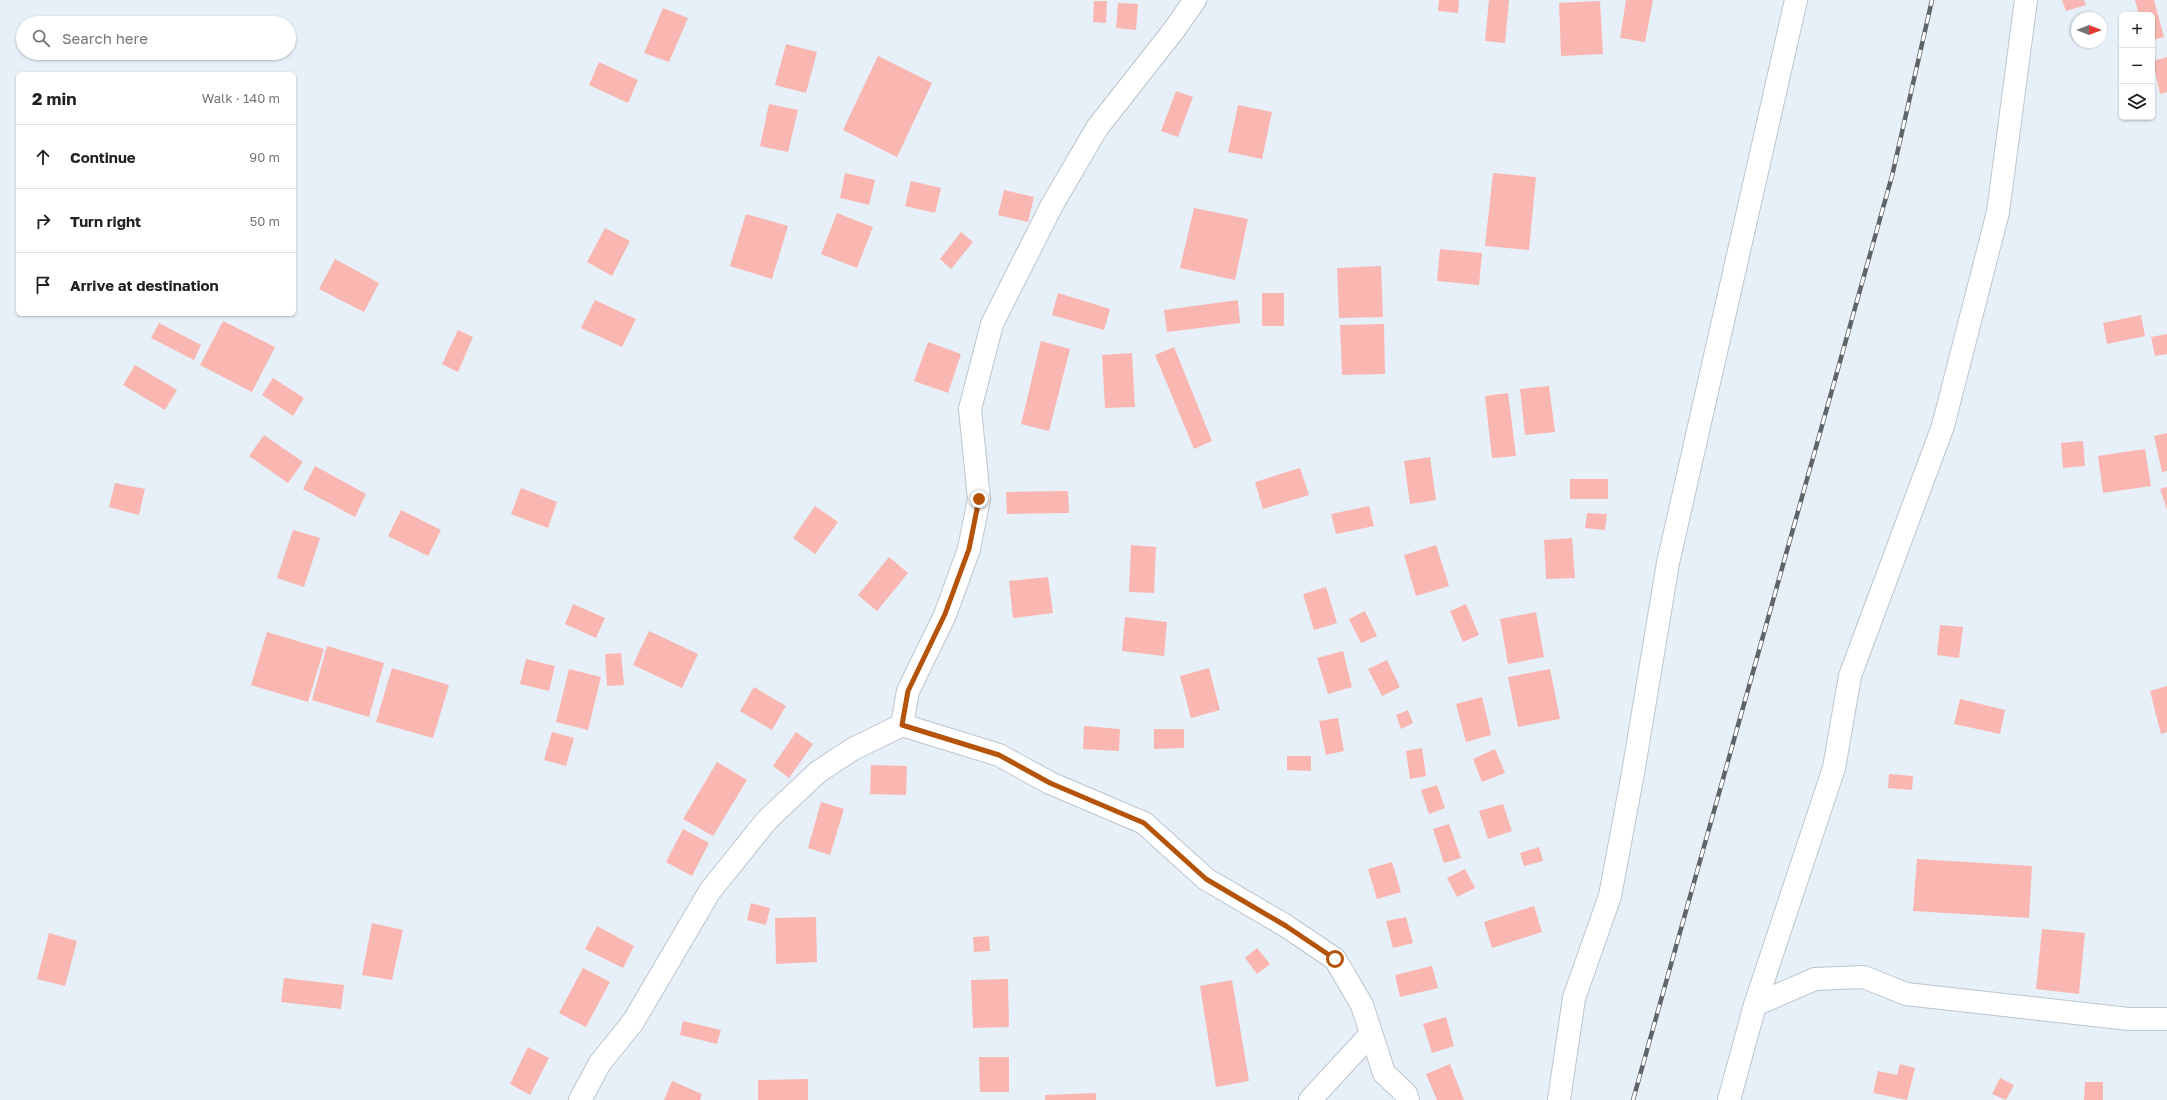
<!DOCTYPE html>
<meta charset="utf-8">
<style>
:root{--surface:#fff;--page:#f2f2f2;--text:#222;--muted:#767676;--line:#e0e0e0}
body{margin:0;font-family:"Golos Text",sans-serif;background:var(--page);color:var(--text)}
.controls{position:absolute;right:12px;top:12px;display:grid;overflow:hidden;border-radius:6px;box-shadow:0 1px 3px #0004}
.controls button{width:36px;height:36px;display:grid;place-items:center;padding:0;border:0;border-bottom:1px solid var(--line);background:var(--surface);color:var(--text);font:20px sans-serif}
.compass{position:absolute;left:2071px;top:12px;width:36px;height:36px;border-radius:50%;background:var(--surface);box-shadow:0 1px 3px #0004;rotate:90deg}
.stop{position:absolute;width:12px;height:12px;margin:-9px;border:3px solid #b45309;border-radius:50%;background:#fff}
.stop.end{background:#b45309;border-color:#fff;box-shadow:0 1px 4px #0008}
.list{margin:0;padding:0;list-style:none}
h2{display:flex;justify-content:space-between;align-items:center;height:52px;margin:0;padding:0 16px;font-size:17px}
h2 small{font-size:13px;font-weight:400;color:var(--muted)}
.list li{display:grid;grid-template-columns:26px 1fr auto;gap:12px;align-items:center;box-sizing:border-box;height:64px;padding:0 16px;border-top:1px solid var(--line)}
.list b{display:block;font-size:15px;white-space:nowrap}
.list em{font-size:13px;font-style:normal;color:var(--muted)}
.icon{flex:none;width:22px;height:22px;fill:none;stroke:currentColor;stroke-width:2;stroke-linecap:round;stroke-linejoin:round}
.map{position:relative;flex:none;width:2167px;height:1100px;overflow:hidden}
.search{position:absolute;background:var(--surface);box-shadow:0 1px 3px #0004;left:16px;top:16px;width:280px;height:44px;display:flex;align-items:center;gap:10px;box-sizing:border-box;padding:0 14px;border-radius:22px;color:var(--muted);font-size:15px}
.panel{position:absolute;background:var(--surface);box-shadow:0 1px 3px #0004;left:16px;top:72px;width:280px;height:244px;border-radius:6px}
.map>svg:first-child{display:block}
.building{fill:#fab6b0}
.lines{fill:none;stroke-linecap:round;stroke-linejoin:round}
.minor-casing{stroke:#bcc5cd;stroke-width:24}
.minor{stroke:#fff;stroke-width:22}
.rail-casing{stroke:#5f6469;stroke-width:4.5}
.rail{stroke:#fff;stroke-width:3;stroke-dasharray:9;stroke-linecap:butt}
.route{stroke:#b45309;stroke-width:5}
</style>
<div class="map">
<svg width="2167" height="1100" viewBox="0 0 2167 1100">
<rect width="100%" height="100%" fill="#e7f0f9"/>
<g class="building">
<path d="M1439 0H1459L1458 13 1438 11Z"/>
<path d="M1489 0H1509L1505 43 1485 41Z"/>
<path d="M1626 0H1653L1645 42 1620 38Z"/>
<path d="M2062 0H2084L2086 5 2066 11Z"/>
<path d="M2135 0H2154L2164 37 2152 40V15H2139Z"/>
<path d="M1094 1H1107L1106 23 1093 22Z"/>
<path d="M1600 1 1603 54 1561 56 1559 3Z"/>
<path d="M1118 3 1138 4 1136 30 1116 28Z"/>
<path d="M663 8 688 18 669 62 644 53Z"/>
<path d="M786 44 817 52 806 93 775 85Z"/>
<path d="M878 56 932 83 897 157 843 130Z"/>
<path d="M2167 57V92L2160 94 2153 61Z"/>
<path d="M599 62 638 80 628 103 589 85Z"/>
<path d="M1176 91 1193 97 1178 137 1161 131Z"/>
<path d="M769 104 798 110 788 152 760 146Z"/>
<path d="M1238 105 1272 112 1262 159 1228 152Z"/>
<path d="M845 173 875 180 869 205 840 198Z"/>
<path d="M1493 173 1536 177 1529 250 1485 246Z"/>
<path d="M911 181 941 188 935 213 905 206Z"/>
<path d="M1004 190 1034 197 1028 222 998 215Z"/>
<path d="M1194 208 1248 219 1235 280 1180 268Z"/>
<path d="M837 213 873 227 857 268 821 254Z"/>
<path d="M746 214 788 226 772 279 730 266Z"/>
<path d="M605 228 630 241 612 276 587 262Z"/>
<path d="M961 232 973 242 951 269 940 259Z"/>
<path d="M1440 249 1482 253 1479 285 1437 281Z"/>
<path d="M335 259 379 283 364 312 319 289Z"/>
<path d="M1381 266 1383 317 1339 318 1337 268Z"/>
<path d="M1058 293 1110 309 1104 330 1052 315Z"/>
<rect x="1262" y="293" width="22" height="33"/>
<path d="M595 300 636 319 622 347 581 328Z"/>
<path d="M1238 300 1240 323 1167 332 1164 310Z"/>
<path d="M2141 315 2145 336 2107 344 2103 323Z"/>
<path d="M223 321 275 347 252 392 200 365Z"/>
<path d="M159 323 201 345 194 360 151 338Z"/>
<path d="M1384 324 1385 374 1342 375 1340 325Z"/>
<path d="M458 330 473 337 458 372 442 364Z"/>
<path d="M2167 334V354L2155 356 2151 337Z"/>
<path d="M1041 341 1070 349 1049 431 1021 424Z"/>
<path d="M928 342 961 354 948 393 914 381Z"/>
<path d="M1174 347 1212 441 1194 449 1155 355Z"/>
<path d="M1132 353 1135 407 1105 408 1102 355Z"/>
<path d="M135 365 177 390 165 410 123 385Z"/>
<path d="M273 378 304 398 293 416 262 395Z"/>
<path d="M1549 386 1555 432 1525 435 1520 389Z"/>
<path d="M1508 393 1516 456 1492 458 1485 396Z"/>
<path d="M2167 433V471L2162 472 2154 436Z"/>
<path d="M264 435 303 462 288 483 249 456Z"/>
<path d="M2083 441 2085 466 2063 468 2061 443Z"/>
<path d="M2145 449 2151 486 2103 493 2098 456Z"/>
<path d="M1430 457 1436 500 1410 504 1404 461Z"/>
<path d="M315 466 366 494 355 517 303 489Z"/>
<path d="M1300 468 1309 495 1263 509 1255 482Z"/>
<rect x="1570" y="479" width="38" height="20"/>
<path d="M115 483 145 489 139 515 109 507Z"/>
<path d="M2167 487V510L2160 489Z"/>
<path d="M521 488 557 502 548 528 511 514Z"/>
<path d="M1068 491 1069 513 1007 514 1006 492Z"/>
<path d="M815 506 838 522 815 554 793 538Z"/>
<path d="M1369 506 1374 526 1336 534 1331 514Z"/>
<path d="M401 510 441 530 428 556 388 536Z"/>
<path d="M1587 513 1607 514 1605 530 1585 528Z"/>
<path d="M293 530 320 538 304 587 277 578Z"/>
<path d="M1572 538 1575 578 1546 579 1544 540Z"/>
<path d="M1131 545 1156 547 1154 593 1129 592Z"/>
<path d="M1436 545 1449 586 1416 596 1404 555Z"/>
<path d="M889 557 908 573 877 611 858 595Z"/>
<path d="M1048 577 1053 613 1013 618 1009 581Z"/>
<path d="M1326 587 1337 623 1314 630 1303 594Z"/>
<path d="M573 604 605 618 596 638 565 624Z"/>
<path d="M1466 604 1479 635 1463 642 1450 611Z"/>
<path d="M1365 611 1377 636 1361 643 1349 619Z"/>
<path d="M1536 612 1544 657 1508 664 1500 619Z"/>
<path d="M1125 617 1167 622 1164 656 1122 651Z"/>
<path d="M1940 625 1963 627 1959 658 1937 655Z"/>
<path d="M649 631 698 654 682 688 633 665Z"/>
<path d="M267 632 324 649 308 702 251 685Z"/>
<path d="M327 646 384 663 369 717 312 700Z"/>
<path d="M1343 651 1352 687 1328 694 1317 658Z"/>
<path d="M621 653 624 685 607 686 605 654Z"/>
<path d="M526 659 555 666 549 691 520 684Z"/>
<path d="M1387 660 1400 687 1382 696 1368 669Z"/>
<path d="M392 668 449 685 433 738 376 722Z"/>
<path d="M1209 668 1220 710 1191 718 1180 676Z"/>
<path d="M569 669 601 677 588 730 556 722Z"/>
<path d="M1550 669 1560 719 1518 727 1508 677Z"/>
<path d="M2167 686V732L2161 734 2150 691Z"/>
<path d="M754 687 786 706 772 730 740 711Z"/>
<path d="M1482 697 1491 735 1466 742 1456 704Z"/>
<path d="M1960 699 2005 710 2000 734 1954 724Z"/>
<path d="M1408 710 1413 723 1401 729 1396 715Z"/>
<path d="M1338 718 1344 751 1326 755 1319 721Z"/>
<path d="M1084 726 1120 729 1119 751 1083 749Z"/>
<path d="M1154 729H1184V748L1154 749Z"/>
<path d="M552 732 574 738 566 766 544 760Z"/>
<path d="M796 732 813 744 789 778 773 766Z"/>
<path d="M1422 748 1426 776 1410 779 1406 751Z"/>
<path d="M1495 749 1505 773 1482 782 1473 759Z"/>
<path d="M1287 756H1311V771L1287 770Z"/>
<path d="M717 762 747 780 713 836 683 819Z"/>
<path d="M871 765 907 766 906 795 870 794Z"/>
<path d="M1889 774 1913 776 1912 790 1888 788Z"/>
<path d="M1437 785 1445 808 1429 814 1421 790Z"/>
<path d="M821 802 844 809 830 855 808 848Z"/>
<path d="M1503 804 1512 831 1488 839 1479 811Z"/>
<path d="M1449 824 1461 858 1444 863 1433 829Z"/>
<path d="M683 829 709 843 692 876 666 862Z"/>
<path d="M1539 847 1543 861 1524 866 1520 853Z"/>
<path d="M1917 859 2032 866 2029 918 1913 911Z"/>
<path d="M1392 862 1401 892 1377 899 1368 869Z"/>
<path d="M1465 869 1475 888 1457 897 1447 878Z"/>
<path d="M751 903 770 908 766 925 747 920Z"/>
<path d="M1534 906 1542 932 1492 948 1484 922Z"/>
<path d="M816 917 817 962 776 964 775 918Z"/>
<path d="M1406 917 1413 943 1393 948 1386 921Z"/>
<path d="M372 923 403 930 392 980 362 975Z"/>
<path d="M597 926 634 946 623 968 585 949Z"/>
<path d="M2042 929 2085 933 2079 994 2036 989Z"/>
<path d="M49 933 77 941 65 986 37 979Z"/>
<path d="M989 936 990 951 974 952 973 937Z"/>
<path d="M1257 948 1270 964 1257 974 1245 958Z"/>
<path d="M1432 966 1438 988 1400 997 1395 975Z"/>
<path d="M583 968 610 982 586 1027 559 1013Z"/>
<path d="M284 978 344 985 341 1009 281 1002Z"/>
<path d="M1008 979 1009 1027 973 1028 971 980Z"/>
<path d="M1232 980 1249 1081 1216 1087 1200 986Z"/>
<path d="M1446 1017 1454 1046 1432 1053 1423 1024Z"/>
<path d="M683 1021 721 1030 717 1044 680 1035Z"/>
<path d="M528 1047 549 1058 530 1095 510 1084Z"/>
<path d="M979 1057H1009V1092H980Z"/>
<path d="M1450 1064 1464 1100H1437L1426 1074Z"/>
<path d="M1900 1064 1915 1068 1907 1100 1873 1093 1878 1071 1897 1075Z"/>
<path d="M2000 1078 2014 1085 2006 1100 1992 1094Z"/>
<path d="M808 1079V1100H758V1080Z"/>
<path d="M672 1081 702 1094 700 1100H664Z"/>
<path d="M2085 1082H2103V1100H2084Z"/>
<path d="M1096 1093V1100H1045V1095Z"/>
</g>
<g class="lines">
<defs>
<g id="minor">
<path d="M1195 0 1174 30 1097 128 1052 205 992 324 970 409 979 499 969 549 945 615 908 691 902 725 999 755 1050 783 1144 823 1206 879 1286 926 1335 959 1362 1005 1384 1073 1406 1094 1408 1100"/>
<path d="M1755 1005 1815 979 1864 977 1906 994 2129 1019H2167"/>
<path d="M580 1100 600 1063 633 1022 710 891 767 820 818 772 853 749 902 725"/>
<path d="M1310 1100 1371 1034"/>
<path d="M1559 1100 1574 998 1610 896 1633 773 1668 563 1796 0"/>
<path d="M1729 1100 1755 1005 1834 768 1850 676 1943 426 1998 212 2026 0"/>
</g>
</defs>
<use href="#minor" class="minor-casing"/>
<use href="#minor" class="minor"/>
<defs>
<path id="rail" d="M1633 1100 1892 176 1932 0"/>
</defs>
<use href="#rail" class="rail-casing"/>
<use href="#rail" class="rail"/>
</g>
<g class="lines">
<path class="route" d="M979 499 969 549 945 614 908 691 902 725 999 755 1050 783 1144 823 1206 879 1286 926 1335 959"/>
</g>
</svg>
<div class="controls">
<button>+</button>
<button>−</button>
<button><svg class="icon" aria-label="layers" viewBox="0 0 24 24"><path d="M12 4l9 5-9 5-9-5zM3 14l9 5 9-5"/></svg></button>
</div>
<svg class="compass" viewBox="-18 -18 36 36"><path d="M0-13l5 13h-10z" fill="#e53935"/><path d="M0 13l5-13h-10z" fill="#767676"/></svg>
<div class="stop" style="left:1335px;top:959px"></div>
<div class="stop end" style="left:979px;top:499px"></div>
<div class="search"><svg class="icon" aria-label="search" viewBox="0 0 24 24"><circle cx="10" cy="10" r="6"/><path d="M15 15l6 6"/></svg>Search here</div>
<section class="panel">
<h2>2 min<small>Walk · 140 m</small></h2>
<ul class="list">
<li><svg class="icon" aria-label="ahead" viewBox="0 0 24 24"><path d="M12 20V5M6 11l6-6 6 6"/></svg><div><b>Continue</b></div><em>90 m</em></li>
<li><svg class="icon" aria-label="right" viewBox="0 0 24 24"><path d="M7 20v-9h11M14 6l5 5-5 5"/></svg><div><b>Turn right</b></div><em>50 m</em></li>
<li><svg class="icon" aria-label="arrive" viewBox="0 0 24 24"><path d="M6 21V4h12l-3 4 3 4H6"/></svg><div><b>Arrive at destination</b></div></li>
</ul>
</section>
</div>
